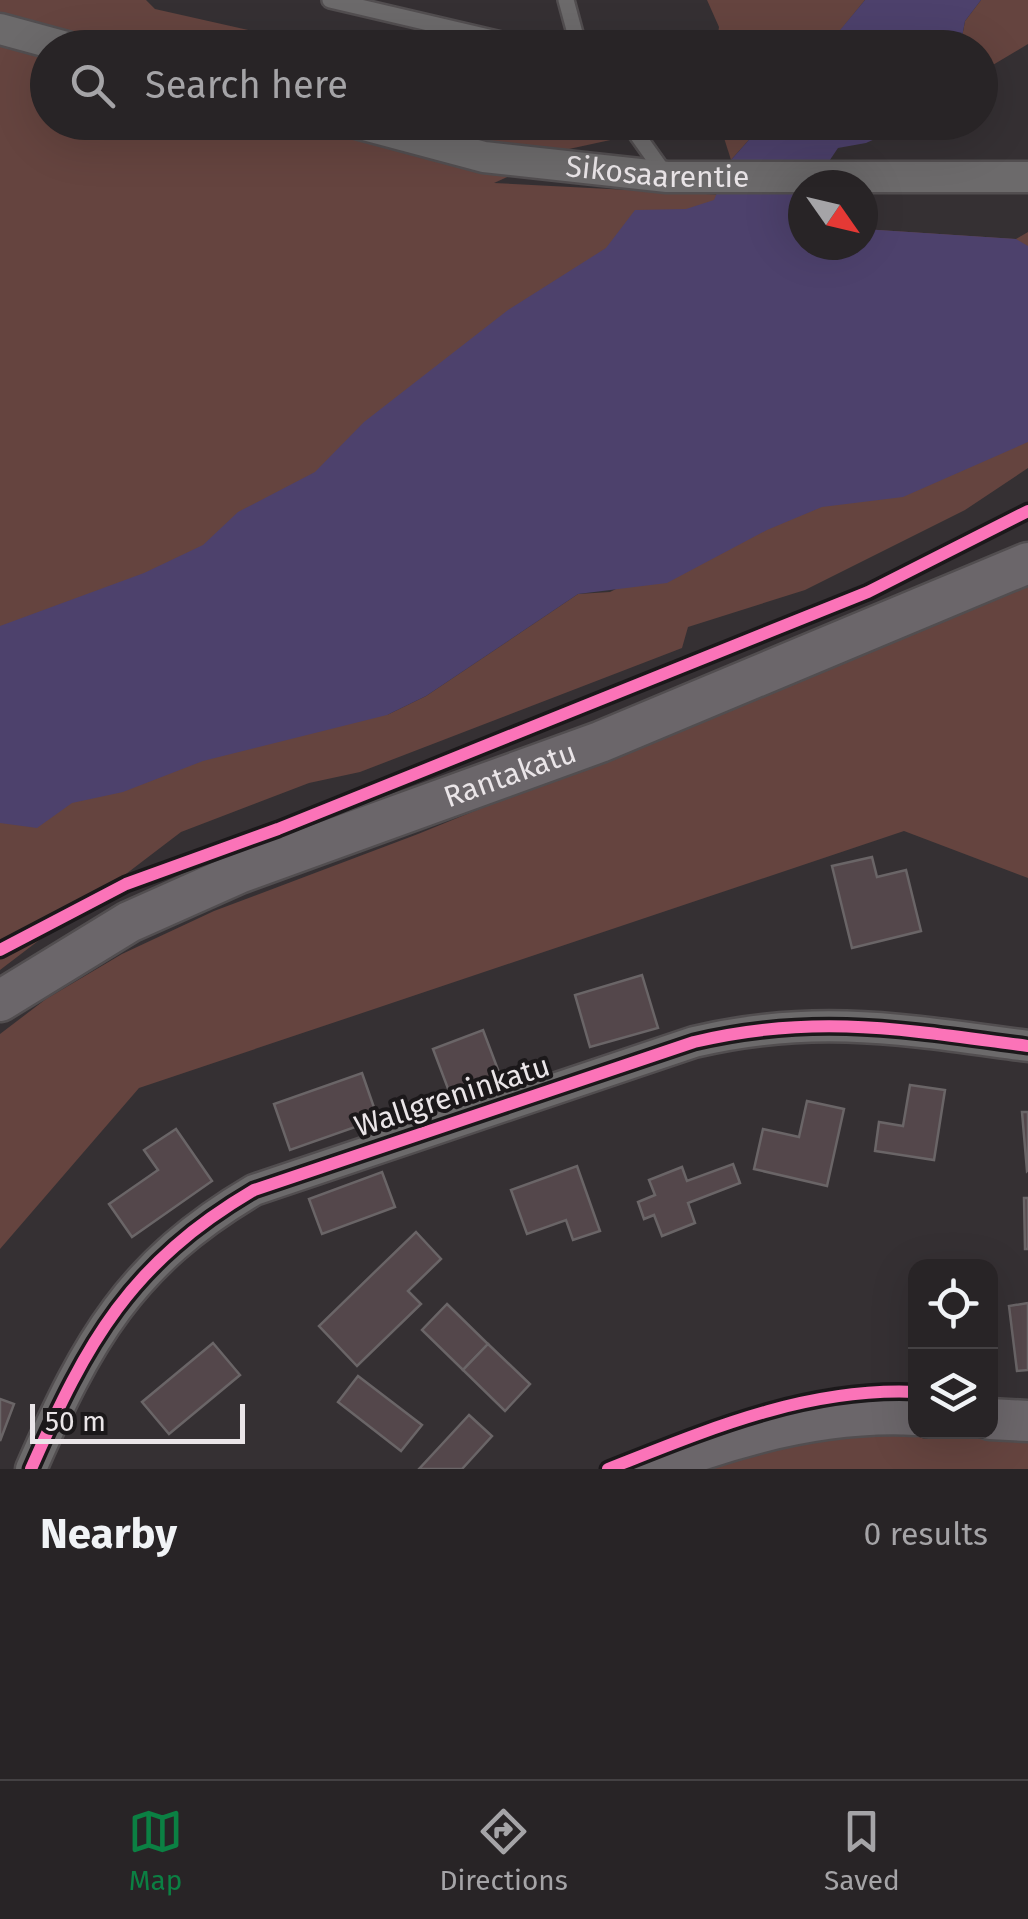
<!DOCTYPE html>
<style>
:root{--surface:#282426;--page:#302c2e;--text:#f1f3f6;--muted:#a5a4a7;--line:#444143;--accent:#0b8043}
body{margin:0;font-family:"Fira Sans",sans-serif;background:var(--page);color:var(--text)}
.controls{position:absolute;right:30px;bottom:30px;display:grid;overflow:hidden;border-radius:20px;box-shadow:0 10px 40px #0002}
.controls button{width:90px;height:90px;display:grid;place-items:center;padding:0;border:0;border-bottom:2px solid var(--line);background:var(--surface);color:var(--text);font:50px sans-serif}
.compass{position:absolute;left:788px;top:170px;width:90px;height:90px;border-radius:50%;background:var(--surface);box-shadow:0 10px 40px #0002;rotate:124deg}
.scale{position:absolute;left:30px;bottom:25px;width:215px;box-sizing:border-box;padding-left:10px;border:5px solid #eae5e8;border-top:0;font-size:28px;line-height:35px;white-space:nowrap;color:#eae5e8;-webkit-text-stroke:8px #1b181a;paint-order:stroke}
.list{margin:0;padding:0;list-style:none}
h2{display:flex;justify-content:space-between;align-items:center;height:130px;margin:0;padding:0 40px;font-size:42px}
h2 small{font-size:32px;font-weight:400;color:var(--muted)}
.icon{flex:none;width:55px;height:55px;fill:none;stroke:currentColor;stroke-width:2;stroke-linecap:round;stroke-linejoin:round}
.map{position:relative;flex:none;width:1028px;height:1469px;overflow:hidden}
.search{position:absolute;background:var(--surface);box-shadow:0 10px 40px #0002;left:30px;right:30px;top:30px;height:110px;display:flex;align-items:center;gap:25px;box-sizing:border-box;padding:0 35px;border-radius:55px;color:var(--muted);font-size:38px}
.sheet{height:310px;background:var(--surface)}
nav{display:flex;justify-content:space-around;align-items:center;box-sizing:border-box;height:140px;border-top:2px solid var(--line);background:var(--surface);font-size:28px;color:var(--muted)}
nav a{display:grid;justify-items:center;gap:5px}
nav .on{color:var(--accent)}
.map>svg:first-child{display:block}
.green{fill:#65443f}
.water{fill:#4d416c}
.building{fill:#54474b;stroke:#6a6567;stroke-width:2.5}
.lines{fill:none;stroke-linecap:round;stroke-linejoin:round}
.lane-casing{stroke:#524e50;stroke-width:20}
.street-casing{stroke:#524e50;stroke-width:35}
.secondary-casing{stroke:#524e50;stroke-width:45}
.lane{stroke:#6c6a6b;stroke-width:15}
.street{stroke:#6c6a6b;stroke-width:30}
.secondary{stroke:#6b666a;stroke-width:40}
.cycleway-casing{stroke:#1b181a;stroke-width:19}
.cycleway{stroke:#fb73b8;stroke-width:12}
.labels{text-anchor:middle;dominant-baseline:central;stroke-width:8;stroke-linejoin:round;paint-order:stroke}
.street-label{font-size:30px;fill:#eae5e8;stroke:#1b181a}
</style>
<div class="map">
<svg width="1028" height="1469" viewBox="0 0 1028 1469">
<rect width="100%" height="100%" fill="#353033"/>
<g class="green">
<path d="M0 0H146L155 9 323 47 48 48V122L597 123 615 139 569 149 494 183 803 199V245H863V229L1016 239 1028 232V361L858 405 387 715 426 696 578 594 610 592 725 534 1028 399V468L965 510 805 590 688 627 682 648 360 772 309 783 181 832 0 970Z"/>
<path d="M707 0H865L826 48 716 47 719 27Z"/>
<path d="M981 0H1028V44L981 72 980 48H960L965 21Z"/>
<path d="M719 122 764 123 731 160Z"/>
<path d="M1028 586V878L904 831 139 1088 0 1249V1034L46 999 122 954 214 911 418 834Z"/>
<path d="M901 1427 1028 1443V1469H705L756 1450Z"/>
</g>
<g class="water">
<path d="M865 0H981L965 21 960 47H826Z"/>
<path d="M764 123H910L866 143 838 148 813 185H803V245H863V229L1016 239 1028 246V442L903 497 822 507 767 530 667 583 578 594 426 696 387 715 203 761 123 792 72 803 37 828 0 823V626L144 573 203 545 238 512 315 472 364 422 508 310 606 248 635 210 686 209 714 200 731 160Z"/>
</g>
<g class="building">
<path d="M872 857 877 877 906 870 921 931 852 948 832 866Z"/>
<path d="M642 975 658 1028 590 1047 575 995Z"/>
<path d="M483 1030 500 1075 450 1094 433 1049Z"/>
<path d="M362 1073 378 1119 290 1150 274 1104Z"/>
<path d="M910 1085 945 1090 934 1160 875 1151 879 1122 903 1126Z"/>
<path d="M807 1101 844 1109 827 1186 754 1169 763 1129 799 1137Z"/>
<path d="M1022 1112H1028V1170L1027 1171Z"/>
<path d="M176 1129 212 1181 132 1237 109 1204 158 1170 144 1150Z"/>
<path d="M733 1164 740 1183 688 1203 695 1223 662 1236 654 1215 644 1219 638 1202 655 1195 649 1180 682 1167 687 1181Z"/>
<path d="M577 1166 600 1231 573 1240 566 1220 527 1234 511 1190Z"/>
<path d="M382 1172 395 1207 322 1234 309 1199Z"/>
<path d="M1024 1198H1028V1249H1025Z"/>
<path d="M416 1232 441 1259 408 1291 421 1304 357 1366 319 1326Z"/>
<path d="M1028 1303V1370L1017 1371 1009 1306Z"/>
<path d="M447 1304 488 1344 463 1370 422 1330Z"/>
<path d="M213 1343 240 1375 169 1434 142 1402Z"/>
<path d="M488 1344 530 1384 505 1411 463 1370Z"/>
<path d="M358 1376 422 1425 401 1451 338 1402Z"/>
<path d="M0 1399 14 1404 0 1441Z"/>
<path d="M469 1415 492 1436 462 1469H419Z"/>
</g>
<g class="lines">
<defs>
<g id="lane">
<path d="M330 0 536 48"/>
<path d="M566 0 579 48"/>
<path d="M628 122 665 174"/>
</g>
<g id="street">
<path d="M0 29 70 48"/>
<path id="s1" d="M353 122 484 157 667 177H1028"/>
<path d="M31 1469C87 1341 130 1263 254 1190L694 1042C816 1013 907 1030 1028 1046"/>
</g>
<g id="secondary">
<path id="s2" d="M0 1001 129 922 239 873 600 742 1028 563"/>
<path d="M990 1419 1028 1421"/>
<path d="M649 1469C731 1436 826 1410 916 1415"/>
</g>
</defs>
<use href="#lane" class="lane-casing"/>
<use href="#street" class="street-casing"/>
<use href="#secondary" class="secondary-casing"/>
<use href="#lane" class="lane"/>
<use href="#street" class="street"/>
<use href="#secondary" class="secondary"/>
<defs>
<g id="cycleway">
<path d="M0 950 126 884 278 829 868 592 1028 511"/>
<path d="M31 1469C87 1341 130 1263 254 1190L694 1042C816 1013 907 1030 1028 1046"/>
<path d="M608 1469C707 1430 807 1387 916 1392"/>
</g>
</defs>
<use href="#cycleway" class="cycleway-casing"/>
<use href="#cycleway" class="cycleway"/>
</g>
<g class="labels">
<g class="street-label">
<text stroke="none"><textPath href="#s1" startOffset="310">Sikosaarentie</textPath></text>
<text stroke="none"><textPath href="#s2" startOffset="560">Rantakatu</textPath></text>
<text transform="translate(452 1096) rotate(-18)">Wallgreninkatu</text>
</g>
</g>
</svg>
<div class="controls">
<button><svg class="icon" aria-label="locate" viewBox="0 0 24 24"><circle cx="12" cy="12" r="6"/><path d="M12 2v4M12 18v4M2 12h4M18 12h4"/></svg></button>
<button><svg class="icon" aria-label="layers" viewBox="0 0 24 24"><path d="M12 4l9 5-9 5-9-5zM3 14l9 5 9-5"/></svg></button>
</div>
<svg class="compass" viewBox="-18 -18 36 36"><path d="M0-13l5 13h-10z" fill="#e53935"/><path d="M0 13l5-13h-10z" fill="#a5a4a7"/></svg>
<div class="scale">50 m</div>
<div class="search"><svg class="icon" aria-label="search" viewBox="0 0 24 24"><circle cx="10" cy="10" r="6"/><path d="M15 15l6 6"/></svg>Search here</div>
</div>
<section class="sheet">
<h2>Nearby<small>0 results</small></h2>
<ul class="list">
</ul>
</section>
<nav>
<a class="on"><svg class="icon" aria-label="map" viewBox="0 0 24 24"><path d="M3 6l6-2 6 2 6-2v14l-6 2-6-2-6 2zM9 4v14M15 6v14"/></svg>Map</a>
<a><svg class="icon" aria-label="directions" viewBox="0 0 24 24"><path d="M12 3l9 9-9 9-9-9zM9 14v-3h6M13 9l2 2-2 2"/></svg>Directions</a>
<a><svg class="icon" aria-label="saved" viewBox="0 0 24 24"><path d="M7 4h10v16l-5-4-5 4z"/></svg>Saved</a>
</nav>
